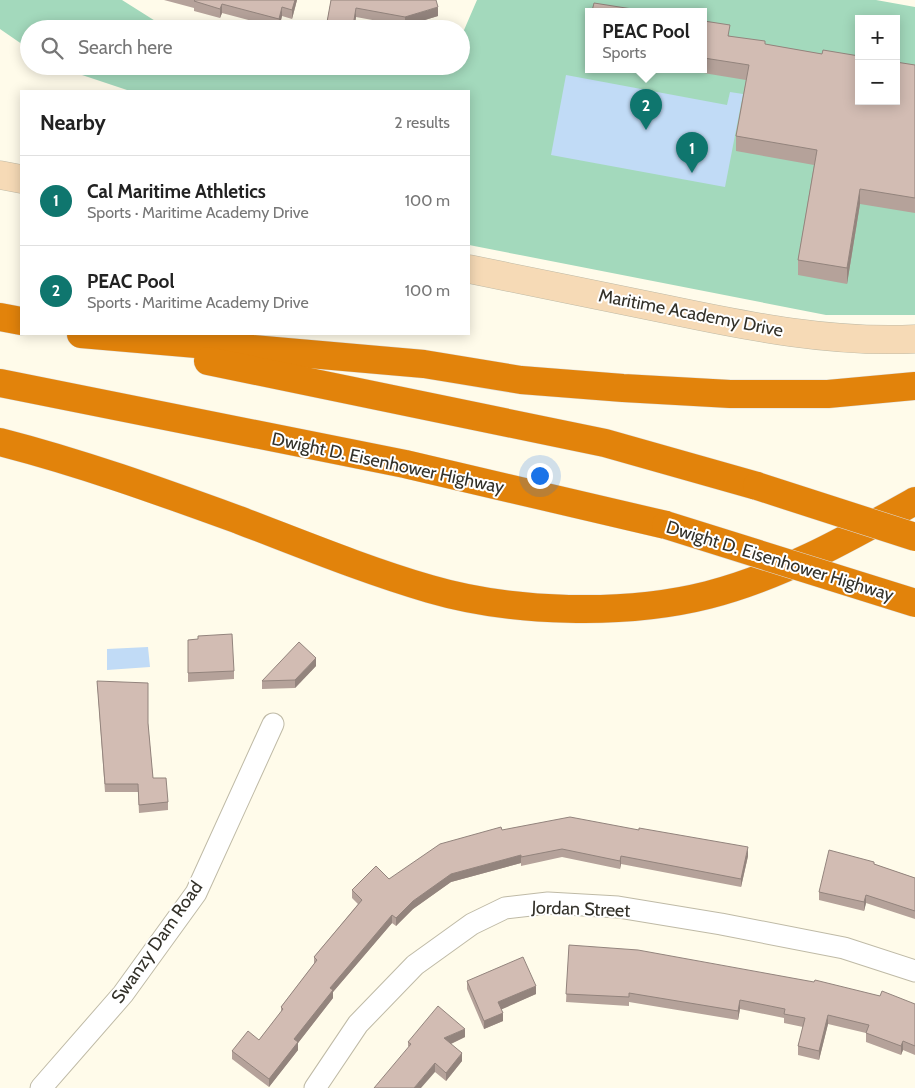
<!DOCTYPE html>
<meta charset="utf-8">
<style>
:root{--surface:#fff;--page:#f2f2f2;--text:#222;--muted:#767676;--line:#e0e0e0;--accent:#0f766e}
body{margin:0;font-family:Cabin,sans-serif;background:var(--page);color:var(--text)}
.controls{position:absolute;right:15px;top:15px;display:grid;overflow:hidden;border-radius:0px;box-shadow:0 2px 12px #0003}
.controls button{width:45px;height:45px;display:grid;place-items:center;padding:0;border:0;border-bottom:1px solid var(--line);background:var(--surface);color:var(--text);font:25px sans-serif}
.you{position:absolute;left:539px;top:475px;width:18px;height:18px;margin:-12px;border:4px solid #fff;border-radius:50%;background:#1a73e8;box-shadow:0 0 0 8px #1a73e833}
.badge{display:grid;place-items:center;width:32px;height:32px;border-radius:50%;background:var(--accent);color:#fff;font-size:16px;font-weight:700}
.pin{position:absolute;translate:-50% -41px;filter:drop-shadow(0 1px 2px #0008)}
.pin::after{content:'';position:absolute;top:26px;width:18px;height:15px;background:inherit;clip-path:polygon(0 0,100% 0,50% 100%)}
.popup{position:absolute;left:585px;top:8px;width:122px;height:65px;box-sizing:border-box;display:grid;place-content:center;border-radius:0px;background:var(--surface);filter:drop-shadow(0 1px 4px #0005);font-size:16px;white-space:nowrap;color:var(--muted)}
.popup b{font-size:19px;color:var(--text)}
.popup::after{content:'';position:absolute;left:50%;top:100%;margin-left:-10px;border:10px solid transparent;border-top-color:var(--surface)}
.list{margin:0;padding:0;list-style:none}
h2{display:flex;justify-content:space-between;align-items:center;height:65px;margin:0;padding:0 20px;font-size:21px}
h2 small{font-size:16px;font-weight:400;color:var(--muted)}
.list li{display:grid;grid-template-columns:32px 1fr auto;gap:15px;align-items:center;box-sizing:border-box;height:90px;padding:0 20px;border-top:1px solid var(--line)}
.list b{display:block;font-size:19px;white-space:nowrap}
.list p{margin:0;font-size:16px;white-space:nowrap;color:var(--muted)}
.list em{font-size:16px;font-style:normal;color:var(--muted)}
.icon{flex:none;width:28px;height:28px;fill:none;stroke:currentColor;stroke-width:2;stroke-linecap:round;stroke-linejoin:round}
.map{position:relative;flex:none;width:915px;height:1088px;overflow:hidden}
.search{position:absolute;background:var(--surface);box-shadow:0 2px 12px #0003;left:20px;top:20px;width:450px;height:55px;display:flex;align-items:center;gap:12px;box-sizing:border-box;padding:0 18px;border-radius:28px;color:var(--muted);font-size:19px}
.panel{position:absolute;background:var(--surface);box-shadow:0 2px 12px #0003;left:20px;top:90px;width:450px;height:245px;border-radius:0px}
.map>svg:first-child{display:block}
.green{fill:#a3d9bc;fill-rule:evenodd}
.water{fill:#c1dbf6}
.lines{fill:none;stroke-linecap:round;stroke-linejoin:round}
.street-casing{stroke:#bfbaa6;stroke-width:23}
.secondary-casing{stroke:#bfbaa6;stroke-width:29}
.highway-casing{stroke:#dededd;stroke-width:29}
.street{stroke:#fff;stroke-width:21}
.secondary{stroke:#f6dab6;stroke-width:28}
.highway{stroke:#e2830b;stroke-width:28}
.highway-bridge-casing{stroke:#dededd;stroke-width:29;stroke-linecap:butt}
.highway-bridge{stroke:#e2830b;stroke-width:28}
.wall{fill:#b5a29a}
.shaded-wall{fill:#93847d}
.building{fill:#d2bcb3;stroke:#93847d}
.labels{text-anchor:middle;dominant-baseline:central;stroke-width:4;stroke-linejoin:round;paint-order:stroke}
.street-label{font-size:18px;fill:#333129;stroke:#fff}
</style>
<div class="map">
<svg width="915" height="1088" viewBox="0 0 915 1088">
<rect width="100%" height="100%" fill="#fffbea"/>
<g class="green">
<path d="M0 0H122L168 29H29V49L0 29Z"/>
<path d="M477 0H876L915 7V315H826L469 245V91H130L55 66H461V37ZM588 11H704V69H588ZM859 19H896V101H859Z"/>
</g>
<g class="water">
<path d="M566 75 727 105 730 92 743 94 725 187 551 155Z"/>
<path d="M148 647 150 667 107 670V649Z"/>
</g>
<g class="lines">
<defs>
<g id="street">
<path d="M41 1088 123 994 196 893 273 724"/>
<path d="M315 1088 358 1024 415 965 472 924 505 908 548 903 618 907 721 924 844 948 915 971"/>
</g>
<g id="secondary">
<path d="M0 175 21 179"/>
<path d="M469 269C536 283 603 296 670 310 751 327 832 343 915 339"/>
</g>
<g id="highway">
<path d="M0 317 21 321"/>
<path d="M81 334 424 364 521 380 623 388 730 394H828L915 386"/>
<path d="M208 361 605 443 757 486"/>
<path d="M0 383 405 464 666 525"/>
<path d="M0 442C82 463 159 491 239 520 302 544 365 570 430 589 512 613 625 616 708 595 782 576 849 538 915 501"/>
</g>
</defs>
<use href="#street" class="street-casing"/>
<use href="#secondary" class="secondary-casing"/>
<use href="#highway" class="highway-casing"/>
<use href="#street" class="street"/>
<use href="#secondary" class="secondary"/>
<use href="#highway" class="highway"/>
<defs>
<g id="highway-bridge">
<path d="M757 486 915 537"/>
<path d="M666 525 915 603"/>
</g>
</defs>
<use href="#highway-bridge" class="highway-bridge-casing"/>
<use href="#highway-bridge" class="highway-bridge"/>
</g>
<g class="wall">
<path d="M164 0H297L292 19 282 16 279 28 222 13 220 18 194 11V8Z"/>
<path d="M331 0 438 16 405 26 356 17 354 29H327V22Z"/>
<path d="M704 21 730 36 765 44 822 54 915 65V213L860 204 847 284 798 275V260L814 165 736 151V136L746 80 679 69H704Z"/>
<path d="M588 31V54H587V39Z"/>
<path d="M188 640 234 671V679L188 682Z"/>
<path d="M316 666 295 688 262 689V681Z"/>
<path d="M97 681 148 723 153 778 168 802V810L139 813 138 792H105Z"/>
<path d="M502 830 748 856 741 887 621 864 620 869 562 857 521 866V863L451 882 413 909 396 926 392 923 333 992V998L298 1043V1050L269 1087 232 1059V1051L259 1040 281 1012V1007L314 964V957L358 904 352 898V890L389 879Z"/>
<path d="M874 864 915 878V919L866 903 864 911 819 900V892Z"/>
<path d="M569 945 880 996 915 1004V1055L903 1050 901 1055 866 1042V1033L828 1024 819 1060 798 1055V1046L803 1027 784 1023V1018L740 1009 738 1020 629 1002V1006L566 1002Z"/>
<path d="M467 981 536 994 501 1009 503 1021 484 1029 467 989Z"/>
<path d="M465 1037 451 1044 462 1061 446 1081 435 1072 408 1046V1042Z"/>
</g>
<g class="shaded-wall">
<path d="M295 0H297L292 19V10Z"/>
<path d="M222 4V13L220 18V9Z"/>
<path d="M282 7V16L279 28V19Z"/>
<path d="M438 7V16L405 26V17Z"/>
<path d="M356 8V17L354 29H353Z"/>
<path d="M860 189V204L847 284V268Z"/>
<path d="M316 658V666L295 688V680Z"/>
<path d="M748 847V856L741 887V879Z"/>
<path d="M521 855V863L451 882 413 909 396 926V918L413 901 451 874Z"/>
<path d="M621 856V864L620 869V861Z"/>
<path d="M866 895V903L864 911V902Z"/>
<path d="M392 915V923L333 992V998L298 1043V1050L269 1087V1079L294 1039 330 988Z"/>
<path d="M536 986V994L498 1011V1002Z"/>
<path d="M740 1000V1009L738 1020V1011Z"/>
<path d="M503 1013V1021L484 1029V1021Z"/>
<path d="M828 1015V1024L819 1060V1051Z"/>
<path d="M465 1029V1037L444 1047V1038Z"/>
<path d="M903 1041V1050L901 1055V1046Z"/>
<path d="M462 1053V1061L446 1081V1073Z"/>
<path d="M435 1063V1072L421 1088H414Z"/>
</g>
<g class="building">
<path d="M195 0H295L292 10 282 7 279 19 222 4 220 9 194 1Z"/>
<path d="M331 0H436L438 7 405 17 356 8 353 26 327 22Z"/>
<path d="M594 3 645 11H592Z"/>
<path d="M704 21 730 25 728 36 765 41V44L822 54 823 50 859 56V101H896V62L915 65V198L860 189 847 268 798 260 817 150 736 136 749 65 704 58Z"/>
<path d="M232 634 234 671 188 673V640L198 639V636Z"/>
<path d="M299 642 316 658 295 680 262 681Z"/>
<path d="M97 681 148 683V723L153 778H166L168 802 139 805 138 784H105Z"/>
<path d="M570 817 639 830V828L748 847 741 879 621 856 620 861 562 849 521 857V855L451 874 413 901 396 918 392 915 330 988 333 990 294 1039 298 1042 269 1079 232 1051 248 1031 259 1040 283 1009 281 1007 317 960 314 957 362 900 352 890 376 866 389 879 440 844 501 827 502 830Z"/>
<path d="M829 850 874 862V864L915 878V911L866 895 864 902 819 892Z"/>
<path d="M569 945 638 950 814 982 815 980 880 996 882 991 915 1004V1046L903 1041 901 1046 866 1033 869 1025 828 1015 819 1051 798 1046 805 1018 784 1014 785 1009 740 1000 738 1011 629 993V997L566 994Z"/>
<path d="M523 957 536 986 498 1002 503 1013 484 1021 467 981Z"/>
<path d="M438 1006 465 1029 444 1038 462 1053 446 1073 435 1063 414 1088H374L411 1044 408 1042Z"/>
</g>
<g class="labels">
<g class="street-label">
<text transform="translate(691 313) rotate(11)">Maritime Academy Drive</text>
<text transform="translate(388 463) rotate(12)">Dwight D. Eisenhower Highway</text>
<text transform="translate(780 561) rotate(17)">Dwight D. Eisenhower Highway</text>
<text transform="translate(581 909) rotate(2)">Jordan Street</text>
<text transform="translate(157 942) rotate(-55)">Swanzy Dam Road</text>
</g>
</g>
</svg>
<div class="controls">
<button>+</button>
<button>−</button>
</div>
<div class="you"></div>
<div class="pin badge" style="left:692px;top:173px">1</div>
<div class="pin badge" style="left:646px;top:130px">2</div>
<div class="popup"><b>PEAC Pool</b>Sports</div>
<div class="search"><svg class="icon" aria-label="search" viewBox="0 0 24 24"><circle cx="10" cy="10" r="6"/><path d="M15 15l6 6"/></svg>Search here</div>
<section class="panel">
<h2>Nearby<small>2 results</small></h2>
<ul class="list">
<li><span class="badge">1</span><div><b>Cal Maritime Athletics</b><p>Sports · Maritime Academy Drive</p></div><em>100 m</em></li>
<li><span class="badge">2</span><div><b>PEAC Pool</b><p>Sports · Maritime Academy Drive</p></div><em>100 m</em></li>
</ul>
</section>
</div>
